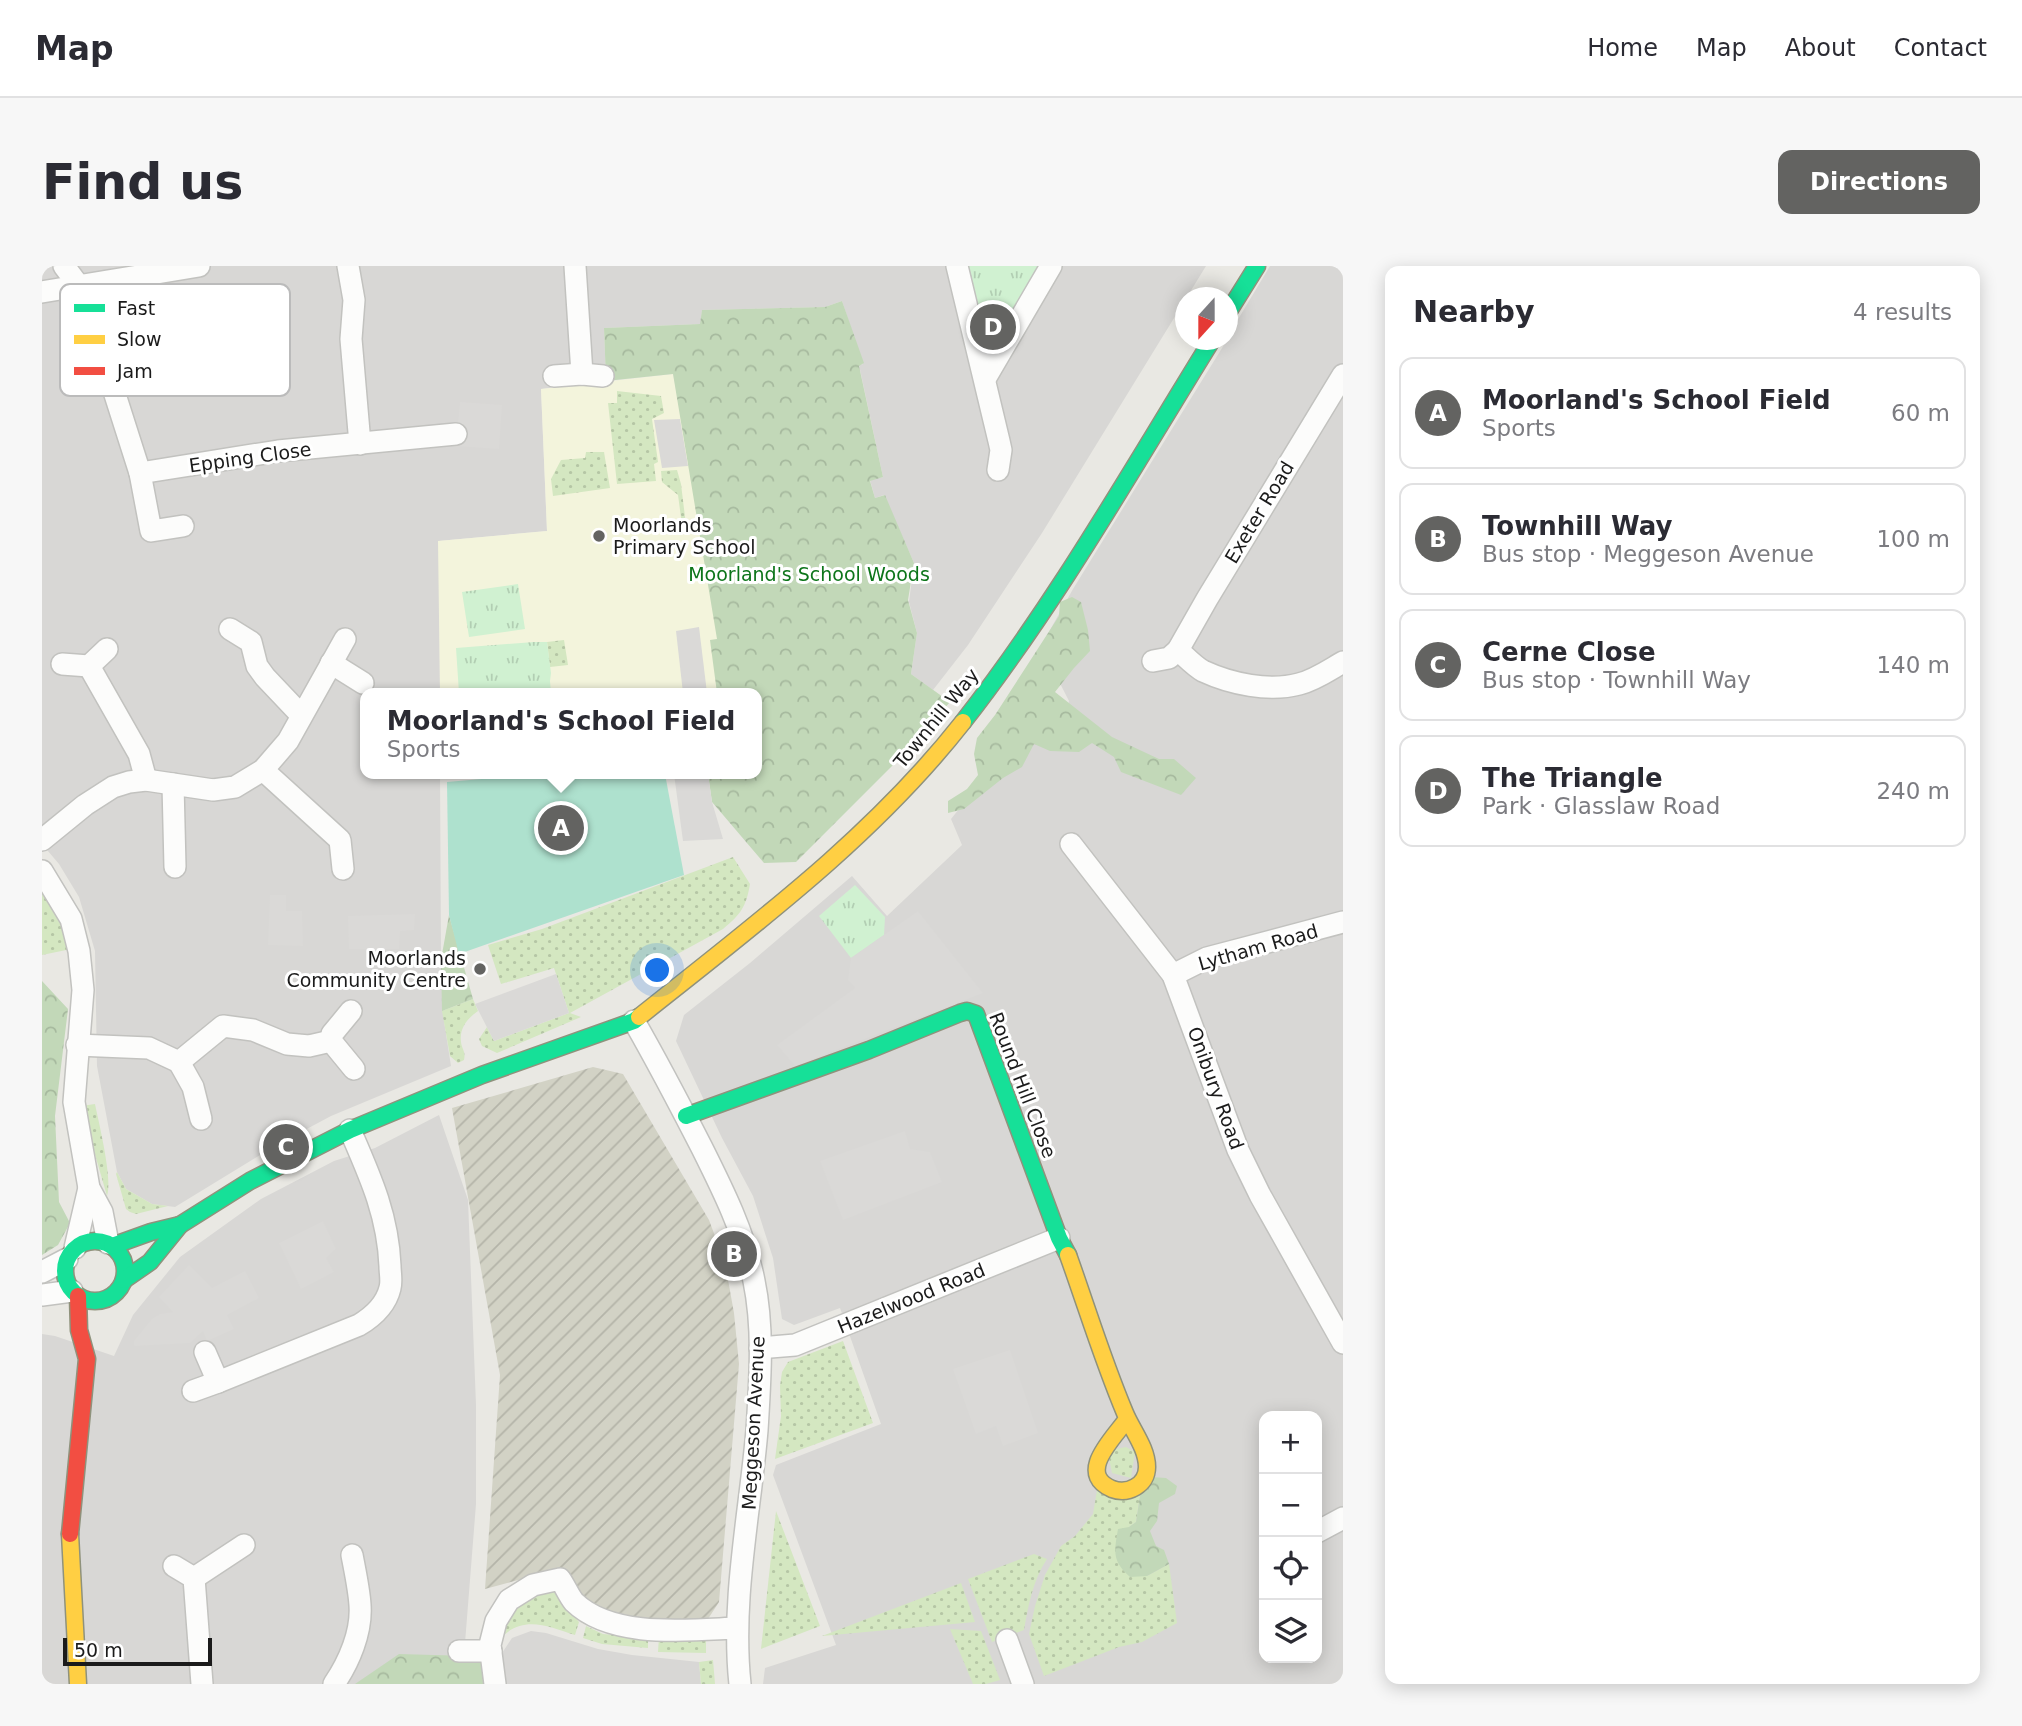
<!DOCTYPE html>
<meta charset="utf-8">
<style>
:root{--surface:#fff;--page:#f7f7f7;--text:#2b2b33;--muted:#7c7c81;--line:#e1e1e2;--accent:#636361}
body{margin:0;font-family:"DejaVu Sans",sans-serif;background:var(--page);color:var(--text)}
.controls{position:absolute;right:21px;bottom:21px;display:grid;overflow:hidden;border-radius:14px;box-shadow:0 4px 18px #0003}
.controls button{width:63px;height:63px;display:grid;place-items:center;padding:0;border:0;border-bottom:2px solid var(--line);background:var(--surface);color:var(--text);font:35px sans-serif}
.compass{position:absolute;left:1133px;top:21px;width:63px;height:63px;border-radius:50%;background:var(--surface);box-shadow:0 4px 18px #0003;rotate:201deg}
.scale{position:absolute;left:21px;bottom:18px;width:149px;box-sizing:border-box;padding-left:7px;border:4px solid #1b1b1b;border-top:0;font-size:19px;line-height:24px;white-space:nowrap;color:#1b1b1b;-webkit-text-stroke:5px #fff;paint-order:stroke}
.you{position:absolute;left:616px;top:705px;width:24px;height:24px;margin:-18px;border:5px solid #fff;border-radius:50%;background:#1a73e8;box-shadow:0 0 0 10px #1a73e833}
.badge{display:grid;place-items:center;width:46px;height:46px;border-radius:50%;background:var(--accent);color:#fff;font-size:23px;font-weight:700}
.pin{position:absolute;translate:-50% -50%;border:4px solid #fff;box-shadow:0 2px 7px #0006}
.popup{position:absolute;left:318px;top:422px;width:402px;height:91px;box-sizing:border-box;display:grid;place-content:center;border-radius:14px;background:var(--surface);filter:drop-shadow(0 2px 5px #0005);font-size:23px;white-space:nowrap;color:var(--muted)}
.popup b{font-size:26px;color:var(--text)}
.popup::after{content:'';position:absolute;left:50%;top:100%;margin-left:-14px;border:14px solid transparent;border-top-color:var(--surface)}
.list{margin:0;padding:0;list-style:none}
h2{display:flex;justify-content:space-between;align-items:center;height:91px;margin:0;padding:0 28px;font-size:30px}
h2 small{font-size:23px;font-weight:400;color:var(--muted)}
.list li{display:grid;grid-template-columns:46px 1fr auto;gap:21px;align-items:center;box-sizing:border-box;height:112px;margin:0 14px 14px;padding:0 14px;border:2px solid var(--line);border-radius:14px}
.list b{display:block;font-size:26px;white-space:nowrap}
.list p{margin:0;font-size:23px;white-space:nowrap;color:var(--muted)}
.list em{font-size:23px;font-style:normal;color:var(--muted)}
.icon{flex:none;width:38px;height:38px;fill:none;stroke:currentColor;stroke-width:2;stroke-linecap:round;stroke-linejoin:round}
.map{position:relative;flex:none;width:1301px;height:1418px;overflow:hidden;border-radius:14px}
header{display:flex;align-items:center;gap:42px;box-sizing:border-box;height:98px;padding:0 35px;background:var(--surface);border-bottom:2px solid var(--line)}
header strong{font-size:33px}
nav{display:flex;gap:38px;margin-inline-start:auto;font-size:24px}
.intro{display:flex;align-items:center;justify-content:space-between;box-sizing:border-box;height:168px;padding:0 42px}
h1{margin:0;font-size:49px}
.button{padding:18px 32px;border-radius:14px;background:var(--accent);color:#fff;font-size:24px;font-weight:700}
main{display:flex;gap:42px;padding:0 42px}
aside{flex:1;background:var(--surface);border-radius:14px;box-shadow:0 4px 18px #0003}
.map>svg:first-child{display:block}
.residential{fill:#d8d7d5;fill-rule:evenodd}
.education{fill:#f3f4dc}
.construction{fill:url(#construction-furrows)}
.grass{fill:url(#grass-dots)}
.forest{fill:url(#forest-crowns)}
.park{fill:url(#park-tufts)}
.pitch{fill:#aee1ce}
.parking{fill:#dad9d7}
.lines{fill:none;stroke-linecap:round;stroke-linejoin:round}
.street-casing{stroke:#c2c2bf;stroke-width:24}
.fast-casing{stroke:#8f927c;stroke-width:19}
.slow-casing{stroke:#8f927c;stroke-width:19}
.jam-casing{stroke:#8f927c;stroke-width:19}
.street{stroke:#fcfcfb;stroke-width:21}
.fast{stroke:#16e098;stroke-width:16}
.slow{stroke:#ffcf43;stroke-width:16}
.jam{stroke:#f24e42;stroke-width:16}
.poi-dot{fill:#636361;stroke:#fff;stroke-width:2.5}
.labels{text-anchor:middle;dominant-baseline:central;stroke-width:6;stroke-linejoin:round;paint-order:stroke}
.street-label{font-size:19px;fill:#1b1b1b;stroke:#fff}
.poi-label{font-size:19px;fill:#1b1b1b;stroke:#fff;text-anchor:start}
.park-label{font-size:19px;fill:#0d751a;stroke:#fff}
.key{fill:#fff;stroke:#bbb;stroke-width:2}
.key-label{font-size:19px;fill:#1b1b1b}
</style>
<header>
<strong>Map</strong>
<nav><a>Home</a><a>Map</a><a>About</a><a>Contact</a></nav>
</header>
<div class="intro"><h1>Find us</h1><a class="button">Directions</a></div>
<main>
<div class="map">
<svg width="1301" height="1418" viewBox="0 0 1301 1418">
<defs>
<pattern id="construction-furrows" width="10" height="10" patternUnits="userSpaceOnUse" patternTransform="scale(1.75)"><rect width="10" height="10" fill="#d2d2c5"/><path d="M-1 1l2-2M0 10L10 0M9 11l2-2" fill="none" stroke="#b4b4a9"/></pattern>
<pattern id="grass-dots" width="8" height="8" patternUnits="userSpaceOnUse" patternTransform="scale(1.75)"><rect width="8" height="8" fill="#d4e7c1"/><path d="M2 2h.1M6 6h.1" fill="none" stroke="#b5c6a5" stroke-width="1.8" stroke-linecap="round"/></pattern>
<pattern id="forest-crowns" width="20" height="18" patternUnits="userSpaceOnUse" patternTransform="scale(1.75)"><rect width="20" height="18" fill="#c2d8b8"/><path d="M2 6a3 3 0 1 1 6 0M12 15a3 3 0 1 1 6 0" fill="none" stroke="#a6b99e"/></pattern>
<pattern id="park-tufts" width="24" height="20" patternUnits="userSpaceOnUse" patternTransform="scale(1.75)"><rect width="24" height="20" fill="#d0f1d1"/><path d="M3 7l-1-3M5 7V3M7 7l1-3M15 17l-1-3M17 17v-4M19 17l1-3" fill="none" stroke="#b2ceb3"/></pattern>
</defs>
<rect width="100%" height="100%" fill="#e9e8e3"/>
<g class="residential">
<path d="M0 0H1164L1000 267 926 379 891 424 869 408 875 367 867 336 872 297 842 229 833 232 828 214 841 211 817 99 821 98 800 35 783 41 660 44 659 58 562 62 564 115 499 123 505 265 397 275 398 427H323V508H398L399 694 402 755 409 800 289 850 231 881 133 941 110 938 84 923 75 906 55 800 53 685 37 631 17 598 0 578Z"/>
<path d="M1228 0H1301V1418H721L723 1402 794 1379 731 1209 734 1199 839 1158 798 1042 752 1059 740 1053 731 992 711 930 680 872 634 775 642 749 708 697 810 610 845 650 920 579 909 553 970 477 1018 472 1027 435 999 380 1031 323 1185 74 1186 70ZM1222 1150H1275V1392H1222Z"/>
<path d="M397 849 426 934 434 1139V1238L423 1377 458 1390 470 1372 489 1365 504 1367 556 1383 590 1389 657 1396 659 1418H0V1068L13 1070 72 1090 91 1049 138 991 219 933 292 895 333 882Z"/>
</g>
<path class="education" d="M631 108 687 391 681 427H398L396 275 505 265 499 123Z"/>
<path class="construction" d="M551 801 581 808 667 954 683 997 692 1047 697 1098 677 1336 666 1353 630 1356 562 1346 536 1329 521 1302 443 1323 458 1109 410 842Z"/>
<g class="grass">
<path d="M575 125 619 130 622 147 610 153 616 196 612 198 614 215 575 218 566 137H575Z"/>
<path d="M544 186H562L568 222 511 230 509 213 519 194 543 192Z"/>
<path d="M635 204 639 218 644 259H640L636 229 620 216 619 205Z"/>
<path d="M522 374 526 399 508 401 505 376Z"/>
<path d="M691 591 708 618C704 641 699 648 681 663L528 747 539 751 455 787 440 780 437 773 445 761 452 775 527 747 512 702 459 718 446 679 500 663Z"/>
<path d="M0 621 17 649 29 683 0 689Z"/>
<path d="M431 733 436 745C426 752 417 762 419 776 420 784 424 785 422 794L416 797 408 790 400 745Z"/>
<path d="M53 838C57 858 71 914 65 930L39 840Z"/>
<path d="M75 906 84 923 110 938 126 940 94 948 88 946 84 943 74 908Z"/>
<path d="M801 1075 831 1157 733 1193 739 1150 738 1120 740 1106 746 1096Z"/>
<path d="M1084 1181 1093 1186 1089 1212 1070 1207 1067 1192 1074 1183Z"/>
<path d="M1055 1224 1098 1230 1094 1256 1087 1261 1105 1310 1127 1298 1135 1357 1100 1376 1077 1381 1002 1410 987 1368 993 1340 1003 1309 1019 1280 1033 1270 1051 1248Z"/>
<path d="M734 1245 778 1360 719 1383Z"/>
<path d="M992 1288 1005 1293C991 1314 986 1340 982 1364L950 1376 926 1313Z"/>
<path d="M919 1317 933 1356 780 1370Z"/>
<path d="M509 1324 513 1326 537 1356 533 1369C505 1360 480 1348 457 1374 471 1344 474 1333 509 1324Z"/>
<path d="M544 1360 561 1368 606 1372V1382L560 1378 541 1372Z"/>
<path d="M908 1363 939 1365 958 1414 944 1418H931Z"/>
<path d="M617 1371 664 1373V1387L616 1386Z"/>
<path d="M671 1394 673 1418H659L657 1396Z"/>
</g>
<g class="forest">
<path d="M800 35 822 97 817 100 841 211 828 215 833 232 843 229 872 297 866 334 875 367 869 408 908 436 863 487 754 596 722 597 670 536 666 508H715V427H675L668 374 675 373 631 108 564 115 562 62 658 58 660 44 783 41Z"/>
<path d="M1030 331 1039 336 1046 364 1048 385 1032 402 1013 426 1070 471 1117 493H1132L1154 512 1139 529 1079 506 1072 491 1050 477 1037 486 1008 485 992 478 980 501 961 512 922 543 906 547V535L925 523 936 509 932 488 935 472 953 449 1017 350 1018 336Z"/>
<path d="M407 649 431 733 400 745 399 694Z"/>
<path d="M0 715 26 743 13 850 17 936 28 957 16 979 0 989Z"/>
<path d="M1109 1211 1124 1212 1135 1220 1133 1228 1117 1237 1115 1255 1108 1265 1114 1280 1122 1284 1127 1298 1105 1310 1088 1311C1070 1295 1072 1286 1076 1263L1087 1261 1094 1256 1098 1230Z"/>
<path d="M357 1388 428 1390 446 1401 448 1418H313Z"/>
</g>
<g class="park">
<path d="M923 0H1001L948 90 943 87Z"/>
<path d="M476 318 483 363 427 371 420 326Z"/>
<path d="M492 376H505L509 407 508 415 509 427H417L414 382Z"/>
<path d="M813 619 843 651 842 669 809 692 777 650Z"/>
</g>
<path class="pitch" d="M497 508H623L642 609 417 688 407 649 405 516Z"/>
<g class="parking">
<path d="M418 136 460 139 457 183 414 180Z"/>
<path d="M638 153 646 200 620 202 612 154Z"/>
<path d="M657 361 665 427H641L634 365Z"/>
<path d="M632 508H666L670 536 681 573 641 575Z"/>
<path d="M228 629H244V645H260L261 680 226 679Z"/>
<path d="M876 645 941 727 753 800 735 779 813 722 806 714 809 692Z"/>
<path d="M373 648 372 664 358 665 357 683H307L306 650Z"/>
<path d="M514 708 527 747 452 775 433 738Z"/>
<path d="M863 865 868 883 888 886 900 916 801 954 778 895Z"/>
<path d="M281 955 294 983 284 992 292 1006 259 1023 237 977Z"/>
<path d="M147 999 170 1022 203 1005 217 1032 185 1049 192 1063 165 1075 161 1065 148 1077 92 1080V1075L110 1053 118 1048 131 1046 117 1031Z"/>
<path d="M968 1084 996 1167 961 1180 954 1160 934 1168 911 1103Z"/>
</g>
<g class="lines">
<defs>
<g id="street">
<path d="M22 0 37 20"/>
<path d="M306 0 312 34 309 73 318 178"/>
<path d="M533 0 540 108"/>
<path d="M915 0 957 175 959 184 956 204"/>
<path d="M0 26 157 0"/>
<path d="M62 75 69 116 98 207 109 265 141 260"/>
<path d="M512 110 540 108 561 110"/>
<path d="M943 113 1009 0"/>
<path d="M98 207 236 185 414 168"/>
<path d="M188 363 209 376 215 400 223 411 259 449"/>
<path d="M1136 384C1144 391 1152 400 1161 405 1189 418 1227 426 1257 418 1273 414 1287 404 1301 396"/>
<path d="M1111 395 1127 392 1136 384 1165 333 1301 109"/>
<path d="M289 397 321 417"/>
<path d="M20 398 47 400 65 383"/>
<path d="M47 400 97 488 104 514"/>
<path d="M221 504 298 574 301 603"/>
<path d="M131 518 133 601"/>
<path d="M0 574 43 539 71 521 87 516 104 514 171 524 193 521 221 504 246 475 303 373"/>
<path d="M1029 578 1131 709 1196 884 1218 929 1301 1077"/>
<path d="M0 605 29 653 37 685 41 724 32 836 47 922 60 946 66 977"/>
<path d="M1131 709 1165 692 1301 656"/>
<path d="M592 755C616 797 638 839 660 882 681 924 703 968 712 1015 722 1063 718 1115 715 1164 708 1247 689 1334 698 1418"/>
<path d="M289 775 290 768 309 745"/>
<path d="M289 775 312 803"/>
<path d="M35 779 107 782 137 796 181 760 211 764 245 778 267 780 289 775"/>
<path d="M137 796 151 821 159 853"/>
<path d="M33 982 47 922"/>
<path d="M0 1006 25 993"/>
<path d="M0 1029 30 1025"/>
<path d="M718 1082 753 1079 1017 972"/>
<path d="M163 1086 176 1116 317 1059C332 1050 344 1039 348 1022 350 1015 348 1007 348 1000 346 949 328 910 308 864"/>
<path d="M151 1125 176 1116"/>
<path d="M1275 1266 1301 1252"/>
<path d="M132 1300 152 1312 160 1418"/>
<path d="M152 1312 202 1279"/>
<path d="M965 1374 981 1418"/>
<path d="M417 1385H449"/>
<path d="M292 1418C307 1396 320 1366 318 1339 317 1323 313 1305 310 1289"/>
<path d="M453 1418 448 1379 454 1355 467 1334 491 1319 518 1313C523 1320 527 1330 532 1336 570 1373 646 1364 695 1362"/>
</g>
<g id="fast">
<path d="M1185 48 1215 0"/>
<path d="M921 456C1015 336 1090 203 1170 74"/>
<path d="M644 850 827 784 918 747 925 745 934 748 1017 972 1026 989"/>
<circle cx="53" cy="1005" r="30"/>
<path d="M70 980 109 966 138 959 208 915 308 864 440 809 592 755 597 751"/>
<path d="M82 1014 108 996 138 959"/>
</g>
<g id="slow">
<path d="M597 751C711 660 830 572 921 456"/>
<path d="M1026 989C1045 1042 1061 1095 1083 1147 1090 1164 1105 1182 1105 1201 1105 1219 1086 1229 1070 1223 1033 1207 1073 1171 1085 1153"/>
<path d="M28 1268 36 1418"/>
</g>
<path id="jam" d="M28 1268 45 1093 37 1064 36 1030"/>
</defs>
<use href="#street" class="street-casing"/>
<use href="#fast" class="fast-casing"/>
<use href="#slow" class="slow-casing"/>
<use href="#jam" class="jam-casing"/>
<use href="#street" class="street"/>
<use href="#fast" class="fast"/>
<use href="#slow" class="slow"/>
<use href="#jam" class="jam"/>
</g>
<g class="poi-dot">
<circle cx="557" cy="270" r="7"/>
<circle cx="438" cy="703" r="7"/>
</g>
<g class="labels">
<g class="street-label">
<text transform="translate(208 191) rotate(-8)">Epping Close</text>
<text transform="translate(1217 246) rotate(-59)">Exeter Road</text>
<text transform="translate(894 452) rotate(-51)">Townhill Way</text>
<text transform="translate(1216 681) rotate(-16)">Lytham Road</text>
<text transform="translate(981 819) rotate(69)">Round Hill Close</text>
<text transform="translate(1174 822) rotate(70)">Onibury Road</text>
<text transform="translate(869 1032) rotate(-22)">Hazelwood Road</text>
<text transform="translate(711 1157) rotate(-87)">Meggeson Avenue</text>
</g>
<g class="poi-label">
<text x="571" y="259">Moorlands<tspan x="571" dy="22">Primary School</tspan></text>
<text x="424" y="692" text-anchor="end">Moorlands<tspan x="424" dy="22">Community Centre</tspan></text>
</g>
<g class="park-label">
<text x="767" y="308">Moorland's School Woods</text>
</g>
</g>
<rect x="18" y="18" width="230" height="112" rx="10" class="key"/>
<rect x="32" y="38" width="31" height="8" fill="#16e098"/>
<rect x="32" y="69" width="31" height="9" fill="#ffcf43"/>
<rect x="32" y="101" width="31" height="8" fill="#f24e42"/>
<g class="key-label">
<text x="75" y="49">Fast</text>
<text x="75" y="80">Slow</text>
<text x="75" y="112">Jam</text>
</g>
</svg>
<div class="controls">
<button>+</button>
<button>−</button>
<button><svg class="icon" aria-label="locate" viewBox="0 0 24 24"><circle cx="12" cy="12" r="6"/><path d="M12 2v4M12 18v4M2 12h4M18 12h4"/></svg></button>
<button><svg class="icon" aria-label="layers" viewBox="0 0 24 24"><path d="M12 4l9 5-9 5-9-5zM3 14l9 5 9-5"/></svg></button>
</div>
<svg class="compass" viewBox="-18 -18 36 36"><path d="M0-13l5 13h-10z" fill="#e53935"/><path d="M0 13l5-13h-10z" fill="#7c7c81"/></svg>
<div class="scale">50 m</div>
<div class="you"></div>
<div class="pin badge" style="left:519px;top:562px">A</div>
<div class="popup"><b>Moorland's School Field</b>Sports</div>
<div class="pin badge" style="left:692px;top:988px">B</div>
<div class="pin badge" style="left:244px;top:881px">C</div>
<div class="pin badge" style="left:951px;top:61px">D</div>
</div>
<aside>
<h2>Nearby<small>4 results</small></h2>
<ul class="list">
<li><span class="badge">A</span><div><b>Moorland's School Field</b><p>Sports</p></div><em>60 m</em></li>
<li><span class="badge">B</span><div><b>Townhill Way</b><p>Bus stop · Meggeson Avenue</p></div><em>100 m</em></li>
<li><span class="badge">C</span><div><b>Cerne Close</b><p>Bus stop · Townhill Way</p></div><em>140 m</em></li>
<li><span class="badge">D</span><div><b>The Triangle</b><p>Park · Glasslaw Road</p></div><em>240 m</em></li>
</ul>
</aside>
</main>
